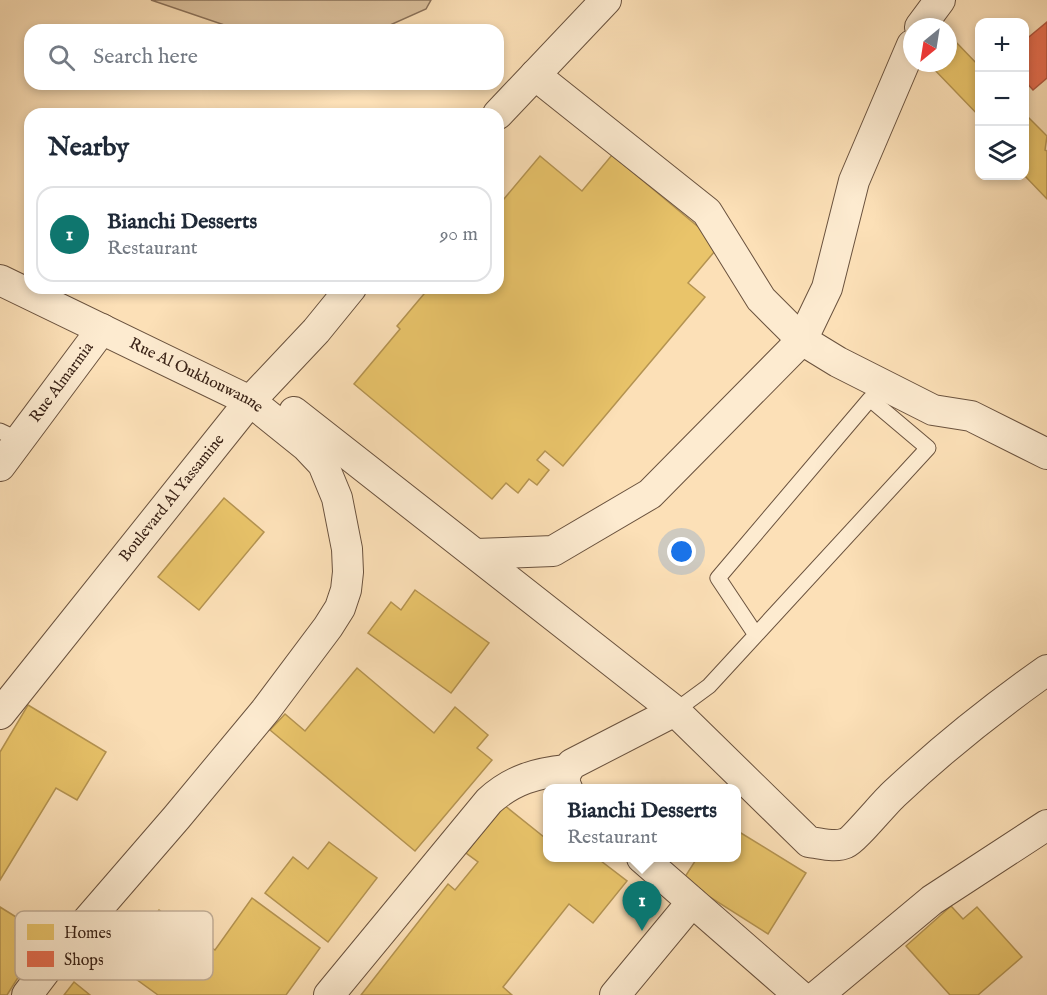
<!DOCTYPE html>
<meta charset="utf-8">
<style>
:root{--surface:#fff;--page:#f6f6f7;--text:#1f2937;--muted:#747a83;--line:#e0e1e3;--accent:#0f766e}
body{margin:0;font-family:"IM FELL English",serif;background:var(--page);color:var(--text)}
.controls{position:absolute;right:18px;top:18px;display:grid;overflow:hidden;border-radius:12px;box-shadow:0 3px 9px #0003}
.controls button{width:54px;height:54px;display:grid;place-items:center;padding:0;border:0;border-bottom:2px solid var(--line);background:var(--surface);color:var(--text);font:30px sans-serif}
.compass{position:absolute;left:903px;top:18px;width:54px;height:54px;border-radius:50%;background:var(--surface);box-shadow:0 3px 9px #0003;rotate:210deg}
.you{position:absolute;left:682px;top:552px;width:21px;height:21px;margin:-15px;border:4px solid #fff;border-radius:50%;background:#1a73e8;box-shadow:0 0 0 9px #1a73e833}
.badge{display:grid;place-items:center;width:39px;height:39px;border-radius:50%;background:var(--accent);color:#fff;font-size:20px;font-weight:700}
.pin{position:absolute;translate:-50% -50px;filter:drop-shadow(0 2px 3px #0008)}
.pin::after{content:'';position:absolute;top:32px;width:21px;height:18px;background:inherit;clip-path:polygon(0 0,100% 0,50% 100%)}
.popup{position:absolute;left:543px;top:784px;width:198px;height:78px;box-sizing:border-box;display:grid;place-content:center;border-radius:12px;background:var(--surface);filter:drop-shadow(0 2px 4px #0005);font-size:20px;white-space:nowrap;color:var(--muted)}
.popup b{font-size:22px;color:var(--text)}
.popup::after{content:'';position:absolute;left:50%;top:100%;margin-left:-12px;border:12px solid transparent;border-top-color:var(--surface)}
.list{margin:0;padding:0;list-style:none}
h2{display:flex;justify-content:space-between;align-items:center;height:78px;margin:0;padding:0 24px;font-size:26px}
h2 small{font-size:20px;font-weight:400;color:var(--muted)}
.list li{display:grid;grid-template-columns:39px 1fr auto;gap:18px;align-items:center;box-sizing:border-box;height:96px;margin:0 12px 12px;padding:0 12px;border:2px solid var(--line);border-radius:18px}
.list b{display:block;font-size:22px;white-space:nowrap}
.list p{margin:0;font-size:20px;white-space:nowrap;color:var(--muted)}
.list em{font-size:20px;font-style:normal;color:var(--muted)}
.icon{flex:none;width:33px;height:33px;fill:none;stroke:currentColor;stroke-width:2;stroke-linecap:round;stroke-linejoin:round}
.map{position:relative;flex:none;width:1047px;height:995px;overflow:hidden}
.search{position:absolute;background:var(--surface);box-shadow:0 3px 9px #0003;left:24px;top:24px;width:480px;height:66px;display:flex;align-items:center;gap:15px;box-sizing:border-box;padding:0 21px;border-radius:18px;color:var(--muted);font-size:22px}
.panel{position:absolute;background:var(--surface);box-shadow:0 3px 9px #0003;left:24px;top:108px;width:480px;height:186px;border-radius:18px}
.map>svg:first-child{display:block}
.green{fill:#dbc09c;stroke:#8a7159;stroke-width:1.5}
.homes{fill:#e9c46a;stroke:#b49351;stroke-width:1.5}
.shops{fill:#e76f51;stroke:#b3583f;stroke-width:1.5}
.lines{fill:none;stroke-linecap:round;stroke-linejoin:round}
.lane-casing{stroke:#6a523e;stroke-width:17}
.street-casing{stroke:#6a523e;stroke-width:32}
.lane{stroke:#fdebd0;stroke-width:15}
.street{stroke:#fdebd0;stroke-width:30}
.labels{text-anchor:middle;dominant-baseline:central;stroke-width:6;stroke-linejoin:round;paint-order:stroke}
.street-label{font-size:16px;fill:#392216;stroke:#fdebd0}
.key{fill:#fdebd0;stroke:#c2af98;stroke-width:1.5}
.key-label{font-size:16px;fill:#392216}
</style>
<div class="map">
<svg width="1047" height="995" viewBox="0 0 1047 995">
<rect width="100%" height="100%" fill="#fce0b7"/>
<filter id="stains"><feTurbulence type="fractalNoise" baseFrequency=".00333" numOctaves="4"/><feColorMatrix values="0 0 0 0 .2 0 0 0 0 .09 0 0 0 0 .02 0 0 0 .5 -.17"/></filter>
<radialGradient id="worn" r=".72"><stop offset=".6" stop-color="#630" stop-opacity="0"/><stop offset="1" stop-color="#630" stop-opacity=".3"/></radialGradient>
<path class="green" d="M151 0H431L426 9 379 30H239Z"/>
<g class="homes">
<path d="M954 40 980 67V117L929 64 948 63V46Z"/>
<path d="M1024 113 1047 136 1045 150 1047 151V199L1024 175Z"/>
<path d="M612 155 720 245 688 283 705 297 563 466 545 451 537 460 549 470 537 485 529 479 518 493 506 483 492 499 354 384 400 329 397 326 429 288H498V206L540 156 582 191Z"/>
<path d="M224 498 264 532 199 610 158 577Z"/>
<path d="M415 590 489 643 451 693 368 633 391 602 401 610Z"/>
<path d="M357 668 434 733 455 707 488 735 477 748 492 760 415 851 270 730 285 714 305 731Z"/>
<path d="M28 705 106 752 77 800 56 788 0 880V752Z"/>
<path d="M504 805 544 837 548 833V858H597L627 881 593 923 569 904 503 987 512 995H361L448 884 455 890 478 862 466 853Z"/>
<path d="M736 830 806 873 768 934 683 880 697 858H736Z"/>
<path d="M329 842 377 878 328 942 265 893 293 857 308 869Z"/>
<path d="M252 898 320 948 286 995H158L118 966 159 910 215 950Z"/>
<path d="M951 906 963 919 977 907 1022 957 978 995H950L906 946Z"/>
<path d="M0 907 45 935 7 995H0Z"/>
<path d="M74 982 90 995H64Z"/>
</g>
<path class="shops" d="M1047 22V78L1033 90 1024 80V41Z"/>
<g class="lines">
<defs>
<g id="lane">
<path d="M0 431 19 440"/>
<path d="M675 711 709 686 928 448 870 399 718 578 756 635"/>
</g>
<g id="street">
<path d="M920 27 940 0"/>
<path d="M535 75 707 212 761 299 802 340 838 362 933 410 971 416 1047 454"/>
<path d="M498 114 606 0"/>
<path id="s1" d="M0 280 250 401 306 446 323 464 337 498 347 549 348 572 346 590 340 608 328 627 265 711 177 817 55 958 27 995"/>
<path d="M294 412 675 711 809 842C820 843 835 848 846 843 854 840 884 803 894 794 942 749 993 708 1047 670"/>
<path id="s2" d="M0 466 102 329"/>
<path d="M476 554 553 551 650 494 802 340 827 288 854 181 912 45"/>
<path id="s3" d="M0 714 250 401 316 331 351 288"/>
<path d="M567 788C562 779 566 771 572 764L675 711"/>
<path d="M642 858 799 995"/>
<path d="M329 995 489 801C512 780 536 773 567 770"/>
<path d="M615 995 692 902"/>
<path d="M818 995 932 900 1047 825"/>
</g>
</defs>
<use href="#lane" class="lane-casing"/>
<use href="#street" class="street-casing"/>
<use href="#lane" class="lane"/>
<use href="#street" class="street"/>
</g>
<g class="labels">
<g class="street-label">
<text stroke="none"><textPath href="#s1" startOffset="218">Rue Al Oukhouwanne</textPath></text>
<text stroke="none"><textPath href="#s2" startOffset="104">Rue Almarmia</textPath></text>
<text stroke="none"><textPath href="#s3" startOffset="276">Boulevard Al Yassamine</textPath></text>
</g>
</g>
<rect x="15" y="911" width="198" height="69" rx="9" class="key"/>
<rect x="27" y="924" width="27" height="16" fill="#e9c46a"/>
<rect x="27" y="951" width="27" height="16" fill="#e76f51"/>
<g class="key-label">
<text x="64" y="938">Homes</text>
<text x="64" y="965">Shops</text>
</g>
<rect width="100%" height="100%" filter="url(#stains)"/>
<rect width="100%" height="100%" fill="url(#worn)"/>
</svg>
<div class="controls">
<button>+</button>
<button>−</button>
<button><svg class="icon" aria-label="layers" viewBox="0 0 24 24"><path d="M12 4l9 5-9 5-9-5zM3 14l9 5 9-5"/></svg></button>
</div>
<svg class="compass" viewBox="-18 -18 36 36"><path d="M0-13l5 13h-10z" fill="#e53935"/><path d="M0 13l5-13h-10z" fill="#747a83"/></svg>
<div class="you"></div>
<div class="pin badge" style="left:642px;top:931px">1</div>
<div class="popup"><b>Bianchi Desserts</b>Restaurant</div>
<div class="search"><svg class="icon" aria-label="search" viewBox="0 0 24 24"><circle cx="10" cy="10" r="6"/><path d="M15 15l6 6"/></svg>Search here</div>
<section class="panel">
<h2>Nearby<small></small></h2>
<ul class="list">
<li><span class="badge">1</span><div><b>Bianchi Desserts</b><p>Restaurant</p></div><em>90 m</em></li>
</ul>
</section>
</div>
